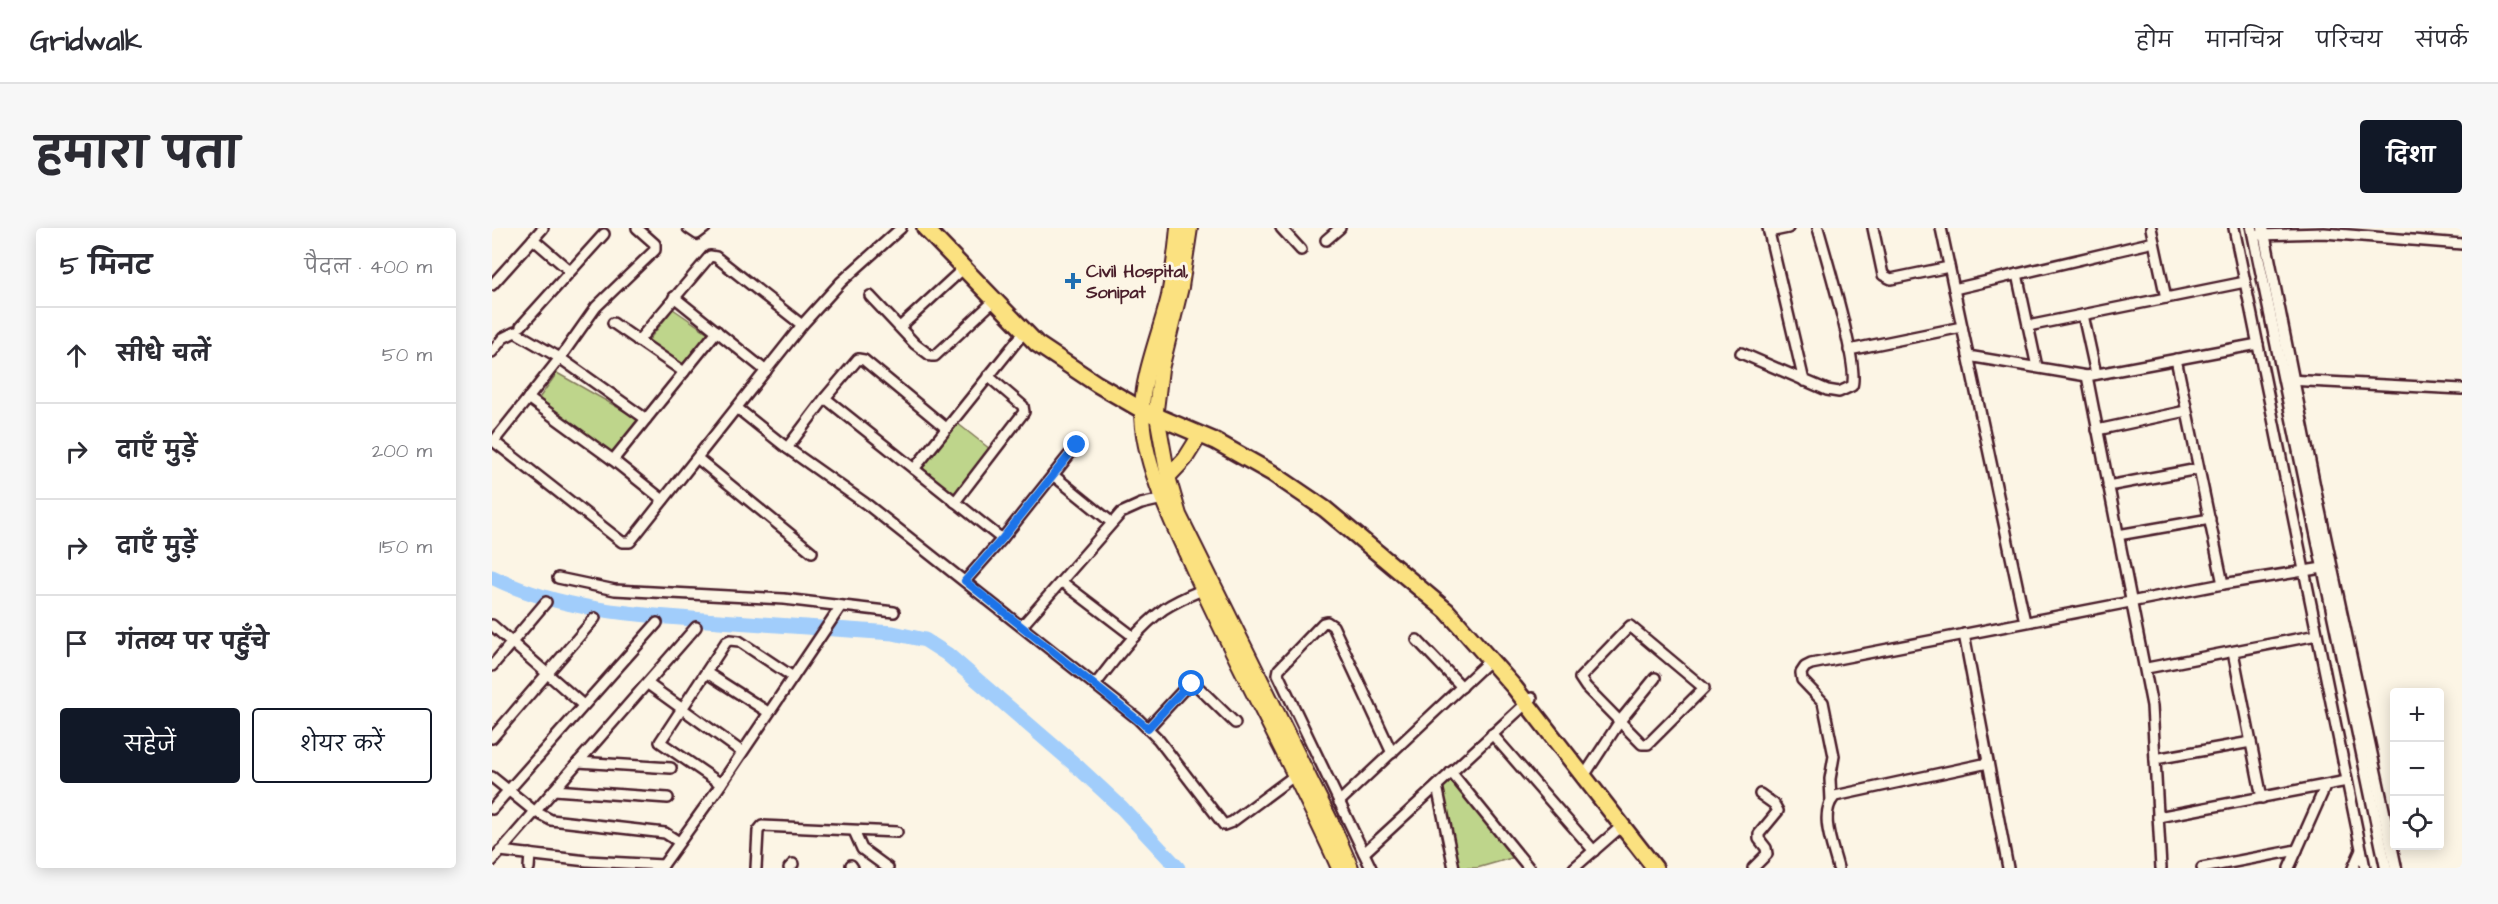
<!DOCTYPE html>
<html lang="hi">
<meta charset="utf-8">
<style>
:root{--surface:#fff;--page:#f7f7f7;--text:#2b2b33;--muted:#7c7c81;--line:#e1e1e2;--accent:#111827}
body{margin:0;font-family:"Architects Daughter","Playpen Sans Deva",sans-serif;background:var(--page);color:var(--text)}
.controls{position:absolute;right:18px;bottom:18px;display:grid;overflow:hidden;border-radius:6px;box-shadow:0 3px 15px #0003}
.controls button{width:54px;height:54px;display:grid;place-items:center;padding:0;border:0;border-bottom:2px solid var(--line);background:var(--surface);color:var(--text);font:30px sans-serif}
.stop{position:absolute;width:18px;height:18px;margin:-14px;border:4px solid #1a73e8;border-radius:50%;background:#fff}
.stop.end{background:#1a73e8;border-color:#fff;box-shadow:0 2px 6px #0008}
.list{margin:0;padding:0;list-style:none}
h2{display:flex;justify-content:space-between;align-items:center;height:78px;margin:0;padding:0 24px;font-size:26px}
h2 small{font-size:20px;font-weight:400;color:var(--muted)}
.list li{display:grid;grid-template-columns:39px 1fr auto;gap:18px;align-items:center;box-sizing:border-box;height:96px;padding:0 24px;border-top:2px solid var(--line)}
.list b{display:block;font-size:22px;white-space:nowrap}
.list em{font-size:20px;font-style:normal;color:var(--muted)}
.actions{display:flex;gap:12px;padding:18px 24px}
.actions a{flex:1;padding:14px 0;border:2px solid var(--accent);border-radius:6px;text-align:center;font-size:21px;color:var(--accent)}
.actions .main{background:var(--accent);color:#fff}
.icon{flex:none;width:33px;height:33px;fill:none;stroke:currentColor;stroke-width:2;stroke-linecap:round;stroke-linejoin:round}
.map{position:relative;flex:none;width:1970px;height:640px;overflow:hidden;border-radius:6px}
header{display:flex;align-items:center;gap:36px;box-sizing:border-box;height:84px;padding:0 30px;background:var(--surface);border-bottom:2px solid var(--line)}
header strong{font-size:28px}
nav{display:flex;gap:33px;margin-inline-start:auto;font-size:21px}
.intro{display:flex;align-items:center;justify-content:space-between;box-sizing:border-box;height:144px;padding:0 36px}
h1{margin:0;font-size:42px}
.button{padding:15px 27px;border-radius:6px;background:var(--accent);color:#fff;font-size:21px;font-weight:700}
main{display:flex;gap:36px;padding:0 36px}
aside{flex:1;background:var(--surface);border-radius:6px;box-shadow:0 3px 15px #0003}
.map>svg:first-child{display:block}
.green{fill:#bed58b;stroke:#847a5b;stroke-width:1.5}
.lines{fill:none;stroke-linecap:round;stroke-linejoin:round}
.river{stroke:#a1cdfb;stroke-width:15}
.minor-casing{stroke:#4a1f2b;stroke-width:14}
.tertiary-casing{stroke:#4a1f2b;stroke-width:15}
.primary-casing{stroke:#4a1f2b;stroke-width:18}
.trunk-casing{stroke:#4a1f2b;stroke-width:20}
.minor{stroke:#fcf5e5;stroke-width:9}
.tertiary{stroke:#fcf5e5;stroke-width:10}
.primary{stroke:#fbe180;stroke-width:14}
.trunk{stroke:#fbe180;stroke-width:15}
.route{stroke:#1a73e8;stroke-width:8}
.poi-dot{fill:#1f6fb2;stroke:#fcf5e5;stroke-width:2}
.labels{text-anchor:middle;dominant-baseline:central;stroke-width:6;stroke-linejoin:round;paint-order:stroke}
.poi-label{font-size:18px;font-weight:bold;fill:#4a1f2b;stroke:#fcf5e5;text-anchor:start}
</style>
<header>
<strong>Gridwalk</strong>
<nav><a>होम</a><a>मानचित्र</a><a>परिचय</a><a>संपर्क</a></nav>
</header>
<div class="intro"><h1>हमारा पता</h1><a class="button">दिशा</a></div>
<main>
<aside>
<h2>5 मिनट<small>पैदल · 400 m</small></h2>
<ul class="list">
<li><svg class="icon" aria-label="ahead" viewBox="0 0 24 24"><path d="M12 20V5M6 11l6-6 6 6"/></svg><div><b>सीधे चलें</b></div><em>50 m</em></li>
<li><svg class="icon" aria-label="right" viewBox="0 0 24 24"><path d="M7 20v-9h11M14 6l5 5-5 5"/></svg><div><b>दाएँ मुड़ें</b></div><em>200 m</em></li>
<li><svg class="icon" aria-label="right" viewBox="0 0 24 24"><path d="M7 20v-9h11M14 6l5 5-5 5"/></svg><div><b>दाएँ मुड़ें</b></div><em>150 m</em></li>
<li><svg class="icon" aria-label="arrive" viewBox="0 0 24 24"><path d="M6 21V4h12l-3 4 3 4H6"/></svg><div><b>गंतव्य पर पहुँचे</b></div></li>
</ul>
<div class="actions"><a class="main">सहेजें</a><a>शेयर करें</a></div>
</aside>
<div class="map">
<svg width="1970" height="640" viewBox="0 0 1970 640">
<rect width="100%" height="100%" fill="#fcf5e5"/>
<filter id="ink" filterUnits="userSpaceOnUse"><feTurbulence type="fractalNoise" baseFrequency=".0167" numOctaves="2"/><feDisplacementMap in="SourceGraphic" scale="12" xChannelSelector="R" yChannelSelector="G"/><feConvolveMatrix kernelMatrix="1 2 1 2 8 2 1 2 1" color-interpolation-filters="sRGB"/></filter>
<g filter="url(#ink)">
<g class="green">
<path d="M181 81 216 105 192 137 156 113Z"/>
<path d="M65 145 148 192 120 227 45 173Z"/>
<path d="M465 195 498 221 462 266 429 240Z"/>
<path d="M961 551 1023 629 985 640H966L949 559Z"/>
</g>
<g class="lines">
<path class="river" d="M0 349C70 384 151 387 227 393 285 397 343 401 401 405L433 412 455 426 587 540 630 580 686 640"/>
<defs>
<g id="minor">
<path d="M196 0 205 6 213 0"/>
<path d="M789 0 809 22"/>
<path d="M1276 0 1312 153"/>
<path d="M1381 0 1391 47 1399 51 1457 39"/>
<path d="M1449 0 1533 394"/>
<path d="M1659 0 1674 70"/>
<path d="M1742 0 1873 640"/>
<path d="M1277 4 1296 0"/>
<path d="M1766 7 1832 5 1970 16"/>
<path d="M41 11 78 43"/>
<path d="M834 12 848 0"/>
<path d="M1525 46 1545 139"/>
<path d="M0 57 51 0"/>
<path d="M1462 61 1662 14"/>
<path d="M378 68 423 116 439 128H443L503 72"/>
<path d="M182 69 274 143"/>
<path d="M1591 87 1604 146"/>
<path d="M121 95 192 144"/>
<path d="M29 98 112 6"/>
<path d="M1536 98 1753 54"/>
<path d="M408 99 472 40"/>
<path d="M146 113 218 28 224 29 310 97"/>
<path d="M1357 122 1470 99"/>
<path d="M0 124 11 110 23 104 68 130 154 191"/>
<path d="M1249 125 1335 162 1347 164 1360 158C1368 140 1333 26 1326 0"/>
<path d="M1476 128 1595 148 1766 116"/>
<path d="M1684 131 1731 356"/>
<path d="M1595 148 1660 478 1669 640"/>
<path d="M1796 152 1970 161"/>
<path d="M36 170 121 232 171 272"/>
<path d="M333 170 510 311"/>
<path d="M245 180 295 220 377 278 646 491 666 511 732 597 740 594 806 545"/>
<path d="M1605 202 1694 183"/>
<path d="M0 212 130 314H138L310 97 349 54 409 0"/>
<path d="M2 213 68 130 104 79 163 22V16L145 0"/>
<path d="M295 220 333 170 366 131 372 132 454 200"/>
<path d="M205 230 320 324"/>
<path d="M121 232 225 103"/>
<path d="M422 241 533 103"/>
<path d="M561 247 619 294"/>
<path d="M1616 258 1706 241"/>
<path d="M463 274 532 184 531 178 496 148"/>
<path d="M1626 307 1718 291"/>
<path d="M66 350 123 362 292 371 402 384"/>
<path d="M473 353 510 311 585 217"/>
<path d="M570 354 642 409"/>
<path d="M0 397 91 477"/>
<path d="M530 398 629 285 649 276 675 270"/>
<path d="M1138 398 1212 460 1156 516H1150L1094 459 1088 450Z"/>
<path d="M1472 406 1516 640"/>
<path d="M925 412 970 459"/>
<path d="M1741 424 1770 570"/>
<path d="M0 438 54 374"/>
<path d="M1655 440 1825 407"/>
<path d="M215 445 276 484"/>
<path d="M156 456 250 524"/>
<path d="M603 457C624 430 645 401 672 381 684 373 698 367 710 362"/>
<path d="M656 500 694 459 700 456 704 457 743 495"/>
<path d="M1000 506 1102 623"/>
<path d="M0 510 103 390"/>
<path d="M1663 531 1759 514"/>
<path d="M86 534 179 540"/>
<path d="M959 544 1037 640"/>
<path d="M1092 548 1128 493 1163 450"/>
<path d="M0 549 42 583 59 592 173 605 187 614"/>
<path d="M229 556 168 514 234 414 238 412 247 413 301 449"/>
<path d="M945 558 962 640"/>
<path d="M62 562 176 570"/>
<path d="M1339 573 1338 551 1342 528 1331 474 1310 452 1309 445 1313 439 1319 436 1731 356 1837 339"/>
<path d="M847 574 998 432"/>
<path d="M0 581 165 395"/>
<path d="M1666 589 1855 553"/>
<path d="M362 603 370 621 396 640"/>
<path d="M8 623 95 633 171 637"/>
<path d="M872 625 1040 470"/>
<path d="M0 633 204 399"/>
<path d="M359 637 361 640"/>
<path d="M37 640 38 626"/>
<path d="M169 640 225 562 349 378"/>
<path d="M264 640 266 603 270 598 405 604"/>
<path d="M297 640 301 636"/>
<path d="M879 640 786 446 787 441 831 395 835 394 841 398 900 525"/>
<path d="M1082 640 1131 597"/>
<path d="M1261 640 1275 626 1274 620 1267 611V606L1286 583 1282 576 1268 566"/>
<path d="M1346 640C1341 619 1326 585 1343 568L1496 535"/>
<path d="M1710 640 1805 622"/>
<path d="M1797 640 1833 559"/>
<path d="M1861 640 1869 622"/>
</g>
<g id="tertiary">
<path d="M1760 0 1894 640"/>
<path d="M1771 0 1825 271 1904 640"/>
</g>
<g id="primary">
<path d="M686 0C684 22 681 46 677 68 669 103 650 147 650 183 650 231 676 286 696 329 743 435 800 535 847 640"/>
<path d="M698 0 689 59 669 141 664 182 676 249 687 287 841 598 859 640"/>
<path d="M676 249 693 231 708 207"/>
</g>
<path id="trunk" d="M433 0 545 116 605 156 650 182 723 213 780 245 833 281 955 383 1022 459 1163 640"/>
</defs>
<use href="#minor" class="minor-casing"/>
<use href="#tertiary" class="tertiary-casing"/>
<use href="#primary" class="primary-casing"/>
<use href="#trunk" class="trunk-casing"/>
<use href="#minor" class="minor"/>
<use href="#tertiary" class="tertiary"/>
<use href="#primary" class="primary"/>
<use href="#trunk" class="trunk"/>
</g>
</g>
<g class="lines" filter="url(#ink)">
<path class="route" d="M585 217 510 311 473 353 656 500 694 459 700 456"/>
</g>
<path class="poi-dot" d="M578 44h6v6h6v6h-6v6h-6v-6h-6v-6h6z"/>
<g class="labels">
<g class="poi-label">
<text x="594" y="43">Civil Hospital,<tspan x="594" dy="21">Sonipat</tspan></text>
</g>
</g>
</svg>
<div class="controls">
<button>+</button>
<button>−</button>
<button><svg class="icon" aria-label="locate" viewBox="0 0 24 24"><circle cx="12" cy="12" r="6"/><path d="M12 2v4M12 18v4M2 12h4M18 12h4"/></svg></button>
</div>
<div class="stop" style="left:700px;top:456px"></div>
<div class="stop end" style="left:585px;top:217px"></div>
</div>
</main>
